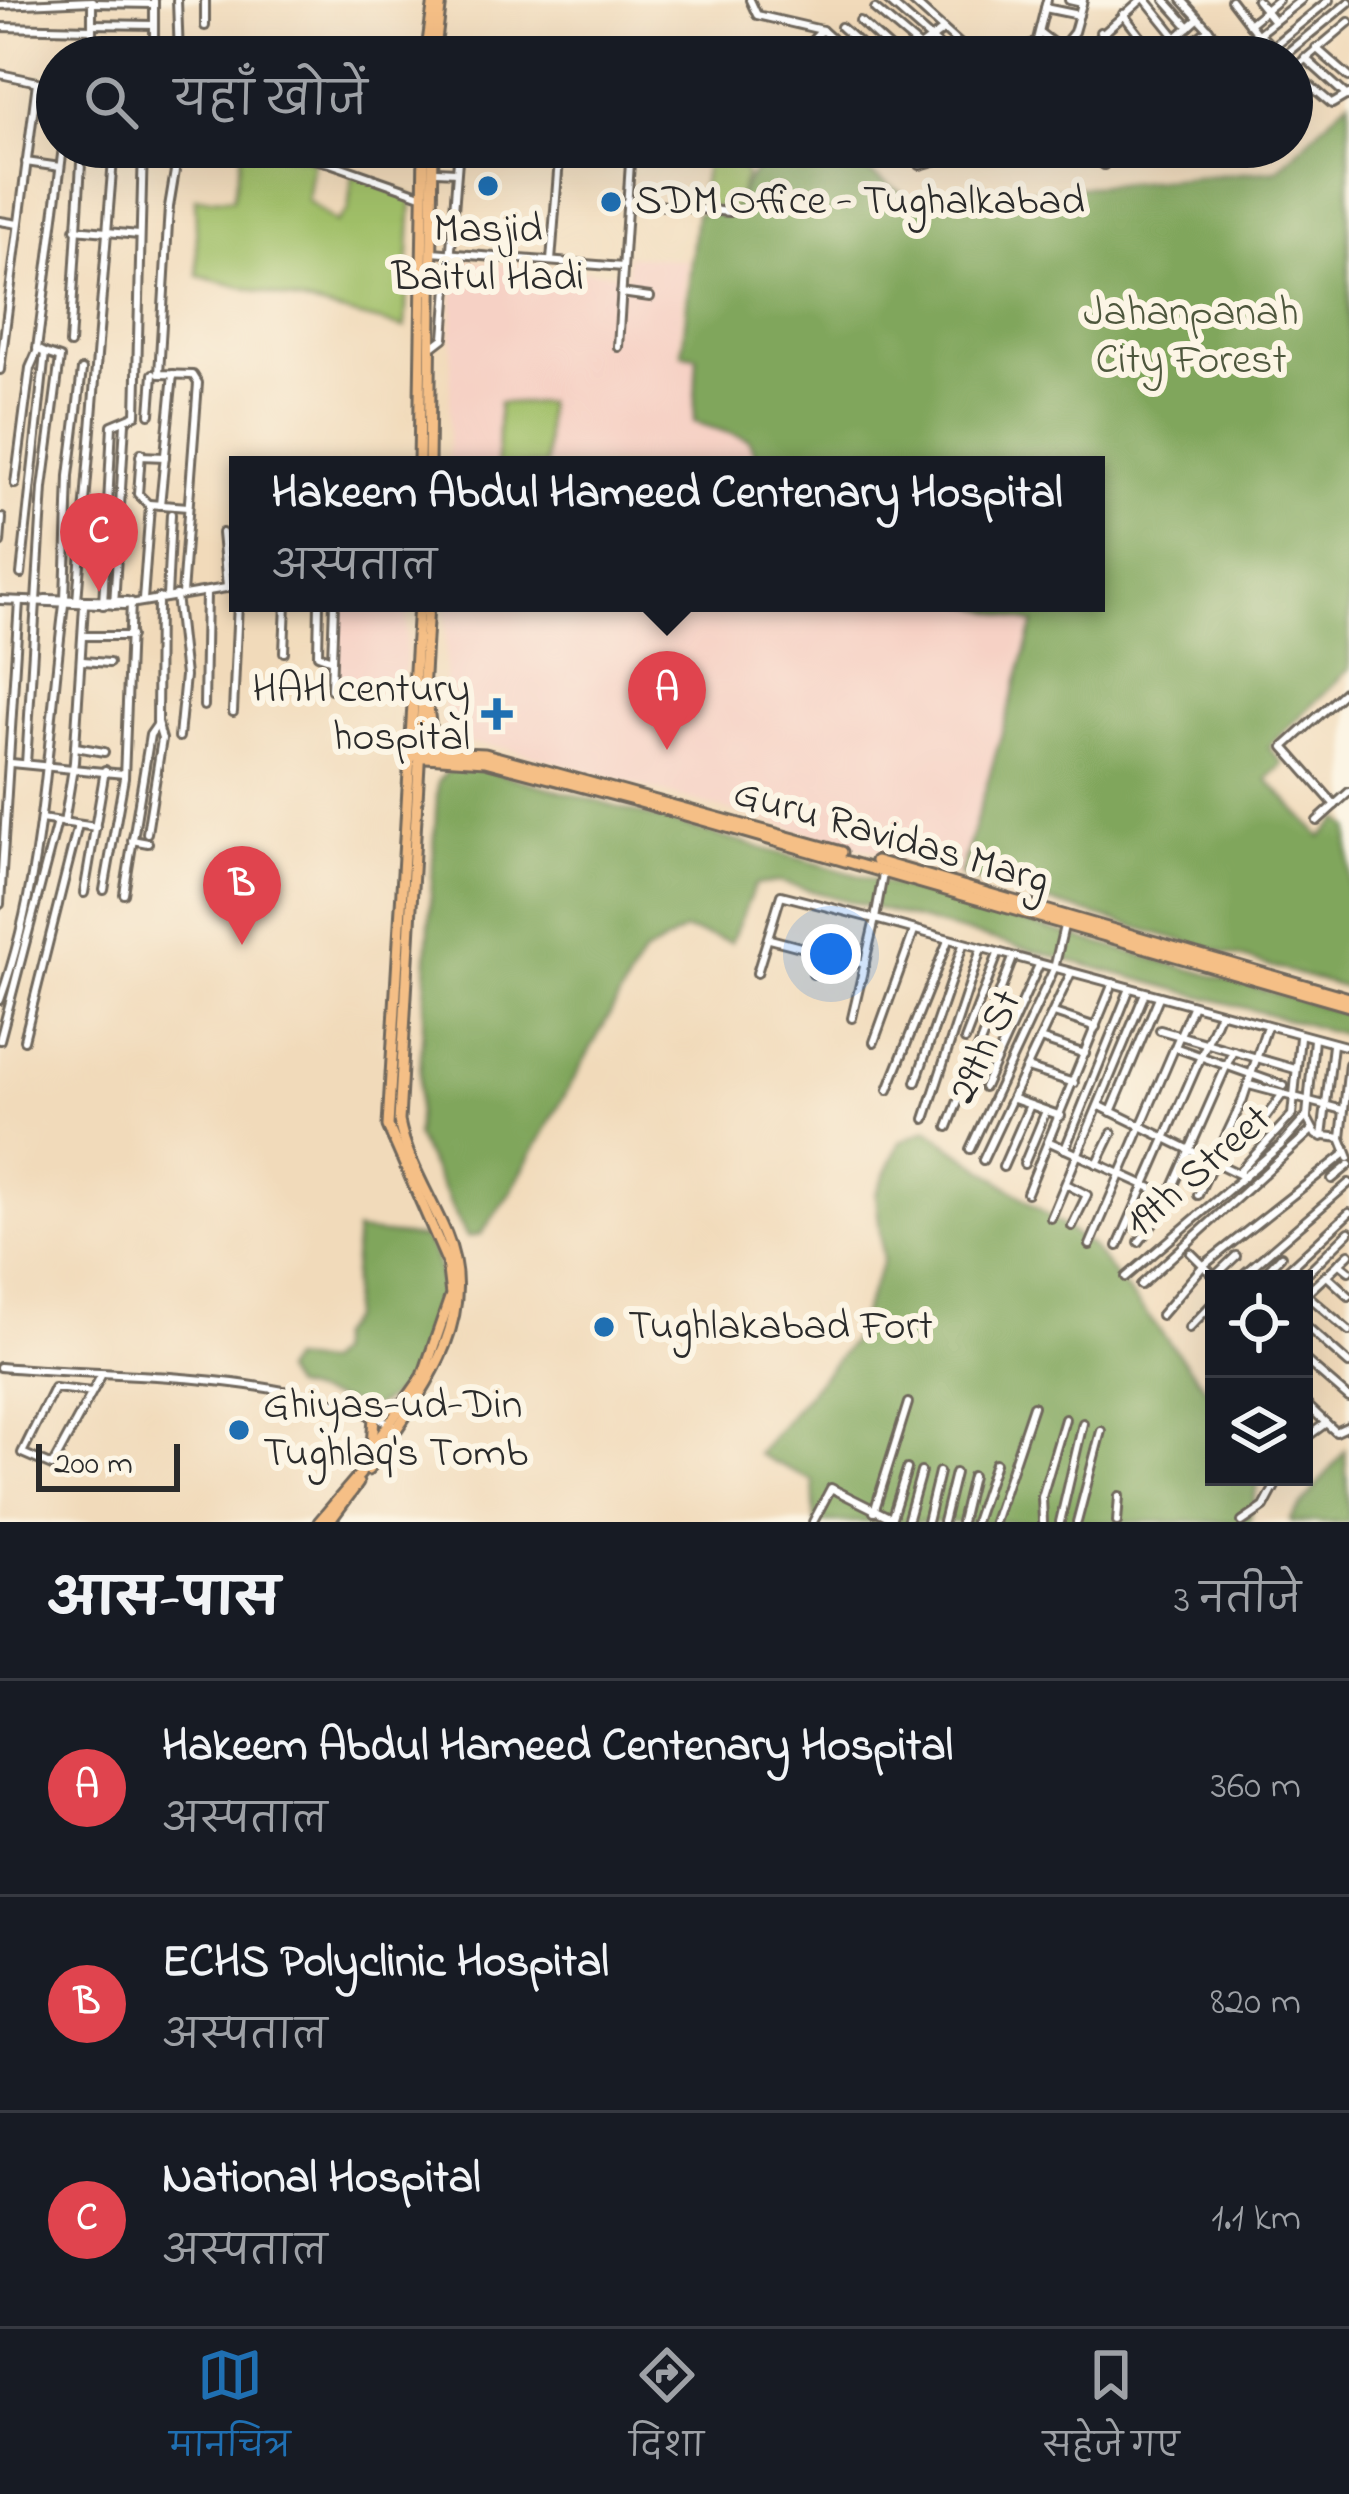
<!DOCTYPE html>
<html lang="hi">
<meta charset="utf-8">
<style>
:root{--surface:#171b24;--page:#20242c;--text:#f1f3f6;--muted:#9ea1a6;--line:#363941;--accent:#1f6fb2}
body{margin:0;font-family:"Indie Flower","Playpen Sans Deva",sans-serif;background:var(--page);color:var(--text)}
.controls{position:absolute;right:36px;bottom:36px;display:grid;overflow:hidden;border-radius:0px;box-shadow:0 12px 48px #0002}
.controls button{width:108px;height:108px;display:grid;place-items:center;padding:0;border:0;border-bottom:3px solid var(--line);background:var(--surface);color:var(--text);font:60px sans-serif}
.scale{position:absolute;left:36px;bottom:30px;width:144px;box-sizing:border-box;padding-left:12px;border:6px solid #2b2b2b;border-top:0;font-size:33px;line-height:42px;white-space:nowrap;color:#2b2b2b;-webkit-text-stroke:9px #fcf5e5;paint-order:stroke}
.you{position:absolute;left:831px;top:954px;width:42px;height:42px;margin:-30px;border:9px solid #fff;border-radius:50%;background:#1a73e8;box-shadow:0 0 0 18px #1a73e833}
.badge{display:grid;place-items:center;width:78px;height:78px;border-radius:50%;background:var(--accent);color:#fff;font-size:39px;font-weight:700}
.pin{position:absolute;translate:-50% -99px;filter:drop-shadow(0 3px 6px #0008)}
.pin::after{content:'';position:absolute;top:63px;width:42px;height:36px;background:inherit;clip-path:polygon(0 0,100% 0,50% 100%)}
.popup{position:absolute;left:229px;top:456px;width:876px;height:156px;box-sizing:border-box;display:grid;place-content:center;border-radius:0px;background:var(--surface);filter:drop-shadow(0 3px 9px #0005);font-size:39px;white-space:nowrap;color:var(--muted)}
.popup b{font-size:45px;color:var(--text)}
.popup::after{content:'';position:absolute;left:50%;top:100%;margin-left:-24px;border:24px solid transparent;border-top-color:var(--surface)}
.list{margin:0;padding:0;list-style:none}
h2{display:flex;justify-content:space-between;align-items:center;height:156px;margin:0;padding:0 48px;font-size:51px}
h2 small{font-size:39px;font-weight:400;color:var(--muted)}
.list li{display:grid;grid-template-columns:78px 1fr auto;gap:36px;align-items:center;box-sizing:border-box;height:216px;padding:0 48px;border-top:3px solid var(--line)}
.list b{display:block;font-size:45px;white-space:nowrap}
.list p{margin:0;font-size:39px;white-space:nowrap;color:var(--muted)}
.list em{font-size:39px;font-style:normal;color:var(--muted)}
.icon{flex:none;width:66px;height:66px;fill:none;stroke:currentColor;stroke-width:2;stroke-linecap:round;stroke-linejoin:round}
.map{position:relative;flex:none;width:1349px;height:1522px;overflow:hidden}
.search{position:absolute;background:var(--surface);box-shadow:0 12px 48px #0002;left:36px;right:36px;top:36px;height:132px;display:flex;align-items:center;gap:30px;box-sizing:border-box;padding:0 42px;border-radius:66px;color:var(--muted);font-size:45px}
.sheet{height:804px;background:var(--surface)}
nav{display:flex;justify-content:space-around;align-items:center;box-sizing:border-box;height:168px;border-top:3px solid var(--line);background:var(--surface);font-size:33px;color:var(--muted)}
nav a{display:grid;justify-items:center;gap:6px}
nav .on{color:var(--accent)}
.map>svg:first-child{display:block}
.built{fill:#f6d1c5}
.green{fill:#a0bf68;stroke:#66754a;stroke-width:3}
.forest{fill:#80a65c;stroke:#566844;stroke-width:3}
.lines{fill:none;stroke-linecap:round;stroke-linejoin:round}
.minor-casing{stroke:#70685d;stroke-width:12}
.major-casing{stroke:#70685d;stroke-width:15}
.minor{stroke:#fff;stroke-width:6}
.major{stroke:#f5bf86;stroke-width:9}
.poi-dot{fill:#1f6fb2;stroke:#fcf5e5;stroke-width:4.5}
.labels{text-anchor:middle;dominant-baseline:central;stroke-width:12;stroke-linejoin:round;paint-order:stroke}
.poi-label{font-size:42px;fill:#2b2b2b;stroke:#fcf5e5;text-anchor:start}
.park-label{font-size:42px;fill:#4e573d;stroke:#fcf5e5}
.street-label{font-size:42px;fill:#2b2b2b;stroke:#fcf5e5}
</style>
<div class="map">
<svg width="1349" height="1522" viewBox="0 0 1349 1522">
<rect width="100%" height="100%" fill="#fcf5e5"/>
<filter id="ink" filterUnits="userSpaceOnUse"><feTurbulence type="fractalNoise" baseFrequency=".00833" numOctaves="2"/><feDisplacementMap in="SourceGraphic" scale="24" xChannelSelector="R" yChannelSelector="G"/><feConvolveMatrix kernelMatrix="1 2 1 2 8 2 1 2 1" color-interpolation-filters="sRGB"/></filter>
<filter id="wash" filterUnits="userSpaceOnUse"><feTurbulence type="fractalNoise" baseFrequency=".004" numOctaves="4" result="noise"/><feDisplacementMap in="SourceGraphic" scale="48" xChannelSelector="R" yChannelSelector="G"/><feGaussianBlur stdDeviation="2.7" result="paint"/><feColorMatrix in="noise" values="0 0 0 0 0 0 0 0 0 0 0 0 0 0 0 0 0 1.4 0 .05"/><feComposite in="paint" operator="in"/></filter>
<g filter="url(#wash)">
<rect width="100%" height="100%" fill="#f1daba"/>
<g class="built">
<path d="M627 255 687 260 679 354 697 355 694 421 748 439 760 465H448L454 260 627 274Z"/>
<path d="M338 603H408L403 695 333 692Z"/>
<path d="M446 603H963L1034 622 960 876 506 748 444 740Z"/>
</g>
<g class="green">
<path d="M243 147 313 160 307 200 336 223 348 210 353 174 412 196 405 328 198 276 195 198 233 199Z"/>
<path d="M709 147H732L746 176 735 208 699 205Z"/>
<path d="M499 403H546V465H497Z"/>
</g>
<g class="forest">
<path d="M1349 99V669L1268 747 1283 764 1267 779 1321 837 1340 819 1349 828V989L960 876 1034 623 963 603H1096V465H760L748 439 694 422 697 356 682 354 696 213 732 215C759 141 789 147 859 147L858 166 916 201 1277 170Z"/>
<path d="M457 762 1349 1014V1036L779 882 755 885 731 942 685 930 643 955 509 1195 480 1235 467 1237 416 1137 438 781Z"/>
<path d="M927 1129 1092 1247 1214 1398V1477H1259L1249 1522H815L813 1481 758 1454 851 1342 883 1261 876 1194 900 1142Z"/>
<path d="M356 1231 424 1238C458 1276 434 1353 403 1387 395 1396 382 1402 372 1408L292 1388 282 1372 290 1360 324 1363 334 1354 336 1336 350 1318Z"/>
<path d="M1345 1451 1349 1522H1292L1290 1519Z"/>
</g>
</g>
<g filter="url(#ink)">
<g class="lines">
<defs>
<g id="minor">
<path d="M177 0 179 57"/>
<path d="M205 0V26"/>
<path d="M750 0 757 15 822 30"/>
<path d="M887 0 952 57"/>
<path d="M911 0 974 57"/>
<path d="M1069 0 1082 3"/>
<path d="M1146 0 1192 57"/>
<path d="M1165 0 1189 27"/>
<path d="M1182 0 1232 55"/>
<path d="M1231 0 1257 34"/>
<path d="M1257 0 1274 21"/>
<path d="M154 1V57"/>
<path d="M92 3 154 4"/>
<path d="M92 4V57"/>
<path d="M0 5 92 1"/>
<path d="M1045 8 1079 15"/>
<path d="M875 9 932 57"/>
<path d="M1123 14 1156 57"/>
<path d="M860 21 900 57"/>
<path d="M1349 22 1292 70 1332 104 1349 94"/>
<path d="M92 24 154 25"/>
<path d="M1249 24 1278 0"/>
<path d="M0 27 92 29"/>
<path d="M841 27 875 57"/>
<path d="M1100 32 1119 57"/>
<path d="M1040 33 1061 49"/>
<path d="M1259 33 1281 57"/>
<path d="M810 42 827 57"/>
<path d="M1034 43 1053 57"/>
<path d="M92 45 154 46"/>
<path d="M1272 47 1329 0"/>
<path d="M1185 48 1209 29"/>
<path d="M1316 48 1349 77"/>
<path d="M797 57 822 30 852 57"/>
<path d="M907 57 943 30"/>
<path d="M1015 57 1037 40 1047 0"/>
<path d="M1054 57 1074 32 1083 0"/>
<path d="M1077 57 1141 0"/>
<path d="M1154 57 1198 19"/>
<path d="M1193 57 1218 39"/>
<path d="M1229 57 1301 0"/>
<path d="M1282 57 1349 2"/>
<path d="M1305 58 1347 96"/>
<path d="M0 74 57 86"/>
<path d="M179 147 169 207 159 374 193 375 198 383 182 594"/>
<path d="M262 147 330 163 424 196"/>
<path d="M911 147 929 162"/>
<path d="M930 147 945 158"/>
<path d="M1080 147 1104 165 1118 147"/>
<path d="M884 156 892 147"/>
<path d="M26 162 60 167"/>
<path d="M920 165 984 147"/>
<path d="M437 171 456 172"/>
<path d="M626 202 730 212"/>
<path d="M0 221 18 224"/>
<path d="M75 229 139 235"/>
<path d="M432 252 623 267"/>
<path d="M551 261 560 147"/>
<path d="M621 293 650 297"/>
<path d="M70 344 82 147"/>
<path d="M618 347 631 147"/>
<path d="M431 348 444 338 459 147"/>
<path d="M0 370 37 82"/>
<path d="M150 414 153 374"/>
<path d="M141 453 138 494 150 506 143 600"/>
<path d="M140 456 165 457"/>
<path d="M15 484 30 368 37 352"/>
<path d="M149 504 188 507"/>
<path d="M160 505 173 374"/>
<path d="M222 533 227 587"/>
<path d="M0 543 2 518"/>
<path d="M21 574 45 353 37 349 63 147"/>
<path d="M176 595 185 676 179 737"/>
<path d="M167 597 171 514"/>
<path d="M45 599 127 601"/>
<path d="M0 600 124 605 238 586"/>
<path d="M65 600 69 476 82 370"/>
<path d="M77 601 114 147"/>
<path d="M319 603 318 655 332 660"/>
<path d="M103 605 112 425 136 415 143 147"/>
<path d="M114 605 125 423"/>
<path d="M83 636H131"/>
<path d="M284 652 286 603"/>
<path d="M83 661 109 663"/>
<path d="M331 689 334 603"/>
<path d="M204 706 206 592"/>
<path d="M233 712 238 603"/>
<path d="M76 747 104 752"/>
<path d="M11 763 124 774"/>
<path d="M26 764 43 488 60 358 45 353"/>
<path d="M1335 805 1284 747 1349 688"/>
<path d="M41 819 96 827"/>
<path d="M1317 821 1349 792"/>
<path d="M64 823 74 762 84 606"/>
<path d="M147 833 162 739 157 722 158 598"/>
<path d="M132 840 148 843"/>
<path d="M883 874 875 919 1349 1047"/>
<path d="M104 890 124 778 131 602"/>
<path d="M84 893 105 770"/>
<path d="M124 894 150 735 157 725"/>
<path d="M0 904 19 601"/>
<path d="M770 939 865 964"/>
<path d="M757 973 781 895 875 919 852 1018"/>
<path d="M813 974 821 955"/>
<path d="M0 1000C45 875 47 736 64 605"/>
<path d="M1054 1013 1096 1027"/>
<path d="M1160 1030 1295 1069"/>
<path d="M1040 1039 1085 1054"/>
<path d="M0 1040 57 822"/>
<path d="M24 1040 78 825"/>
<path d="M965 1040 998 954"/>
<path d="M874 1042 914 931"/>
<path d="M1177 1048 1284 1086"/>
<path d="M1349 1064 1341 1138 1349 1158"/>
<path d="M1027 1068 1074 1083"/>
<path d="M916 1082 963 945"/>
<path d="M1249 1085 1343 1110"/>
<path d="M984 1087 1039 965"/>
<path d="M888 1090 947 943"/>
<path d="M1014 1099 1061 1116"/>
<path d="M1100 1106 1245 1177"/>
<path d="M1111 1112 1159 997"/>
<path d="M1307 1118 1316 1135 1341 1138"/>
<path d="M925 1119 981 949"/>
<path d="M1259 1126 1282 1095"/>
<path d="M948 1127 1013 958"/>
<path d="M1322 1137 1333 1045"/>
<path d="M1052 1143 1169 1196"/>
<path d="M970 1149 1054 969 1064 926"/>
<path d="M1065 1149 1130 988"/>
<path d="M983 1160 1071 973"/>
<path d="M1024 1164 1046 1111"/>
<path d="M1097 1164 1112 1133"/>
<path d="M1003 1167 1030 1105"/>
<path d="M1238 1173 1292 1115 1300 1037"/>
<path d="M1332 1179 1349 1165"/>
<path d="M1066 1184 1087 1195 1072 1226"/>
<path d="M1027 1193 1113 983"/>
<path d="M1198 1195 1242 1102 1266 1029"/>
<path d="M1051 1218 1145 993"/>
<path d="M1139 1242 1162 1212 1233 1051"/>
<path d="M1090 1245 1192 1007"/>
<path d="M1118 1246 1219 1015"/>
<path d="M1191 1253 1217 1279"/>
<path d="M1339 1263 1349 1271"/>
<path d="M1326 1275 1349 1296"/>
<path d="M1215 1276 1236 1256"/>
<path d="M1126 1277 1280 1146 1307 1116 1314 1039"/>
<path d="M1238 1279 1349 1183"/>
<path d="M1259 1279 1281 1256"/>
<path d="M1278 1279 1349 1213"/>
<path d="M1301 1279 1349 1232"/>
<path d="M1141 1285 1312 1130"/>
<path d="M1306 1294 1349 1331"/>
<path d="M1304 1296 1349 1254"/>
<path d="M1161 1315 1204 1265 1346 1153"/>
<path d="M1304 1324 1349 1364"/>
<path d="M1189 1328 1214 1302"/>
<path d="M1304 1359 1349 1398"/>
<path d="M0 1367C130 1378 270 1370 392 1424"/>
<path d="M92 1392 54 1388 22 1453 52 1466 102 1374"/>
<path d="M1304 1402 1326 1423"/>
<path d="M1304 1439 1326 1423 1336 1432 1349 1426"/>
<path d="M874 1512 908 1403"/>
<path d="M892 1517 907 1469"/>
<path d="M813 1522 831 1488 891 1518"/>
<path d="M907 1522 921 1472"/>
<path d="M927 1522 939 1472"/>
<path d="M943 1522 955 1473"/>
<path d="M961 1522 972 1476"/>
<path d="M975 1522 995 1463"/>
<path d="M994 1522 1033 1406"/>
<path d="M1043 1522 1042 1497 1065 1419"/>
<path d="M1060 1522 1083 1423"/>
<path d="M1077 1522 1101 1431"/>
<path d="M1117 1522 1119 1496"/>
<path d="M1242 1522 1264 1507 1280 1477"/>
</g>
<g id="major">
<path d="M426 57 434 0"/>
<path d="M434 57 441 0"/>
<path d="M419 465 424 147"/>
<path d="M429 465 433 147"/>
<path d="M427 699 432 739 443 748"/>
<path d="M411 751 485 754 842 852"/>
<path d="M411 756 485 761 633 800 1349 1006"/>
<path d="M876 861 1349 998"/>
<path d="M370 1414 405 1403"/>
<path d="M372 1448 374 1416"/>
<path d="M368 1470C416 1399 483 1323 446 1234 430 1196 407 1162 399 1121L428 603"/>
<path d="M319 1522 360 1474 372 1448 423 1376 451 1295 447 1261 388 1126 419 603"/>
<path d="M329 1522 358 1483"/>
</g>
</defs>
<use href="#minor" class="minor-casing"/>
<use href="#major" class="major-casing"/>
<use href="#minor" class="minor"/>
<use href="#major" class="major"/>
</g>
</g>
<g class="poi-dot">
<circle cx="488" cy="186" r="12"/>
<circle cx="611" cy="202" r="12"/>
<path d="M491 696h12v12h12v12h-12v12h-12v-12h-12v-12h12z"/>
<circle cx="604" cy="1327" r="12"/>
<circle cx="239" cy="1430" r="12"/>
</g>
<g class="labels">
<g class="poi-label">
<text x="635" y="202">SDM Office - Tughalkabad</text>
<text x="488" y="230" text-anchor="middle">Masjid<tspan x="488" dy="48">Baitul Hadi</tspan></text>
<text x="470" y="690" text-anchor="end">HAH century<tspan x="470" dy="48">hospital</tspan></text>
<text x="628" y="1327">Tughlakabad Fort</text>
<text x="263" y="1406">Ghiyas-ud-Din<tspan x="263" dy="48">Tughlaq's Tomb</tspan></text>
</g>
<g class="park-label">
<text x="1191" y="313">Jahanpanah<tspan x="1191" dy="48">City Forest</tspan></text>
</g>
<g class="street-label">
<text transform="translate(891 838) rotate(16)">Guru Ravidas Marg</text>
<text transform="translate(986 1047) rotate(-65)">29th St</text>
<text transform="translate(1199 1172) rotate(-41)">19th Street</text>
</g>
</g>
</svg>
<div class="controls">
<button><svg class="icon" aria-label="locate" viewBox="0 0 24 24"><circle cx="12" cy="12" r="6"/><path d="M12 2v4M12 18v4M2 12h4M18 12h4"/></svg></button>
<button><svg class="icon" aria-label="layers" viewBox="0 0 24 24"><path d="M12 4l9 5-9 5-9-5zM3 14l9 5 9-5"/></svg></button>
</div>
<div class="scale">200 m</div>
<div class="you"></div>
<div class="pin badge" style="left:667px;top:750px;background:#e0444e">A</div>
<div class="popup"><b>Hakeem Abdul Hameed Centenary Hospital</b>अस्पताल</div>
<div class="pin badge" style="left:242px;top:945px;background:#e0444e">B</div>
<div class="pin badge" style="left:99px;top:592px;background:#e0444e">C</div>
<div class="search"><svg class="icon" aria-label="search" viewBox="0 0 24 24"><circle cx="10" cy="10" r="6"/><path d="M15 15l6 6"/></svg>यहाँ खोजें</div>
</div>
<section class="sheet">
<h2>आस-पास<small>3 नतीजे</small></h2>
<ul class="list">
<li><span class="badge" style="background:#e0444e">A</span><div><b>Hakeem Abdul Hameed Centenary Hospital</b><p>अस्पताल</p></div><em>360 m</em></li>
<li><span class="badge" style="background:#e0444e">B</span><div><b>ECHS Polyclinic Hospital</b><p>अस्पताल</p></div><em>820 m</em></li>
<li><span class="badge" style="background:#e0444e">C</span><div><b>National Hospital</b><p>अस्पताल</p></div><em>1.1 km</em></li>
</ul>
</section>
<nav>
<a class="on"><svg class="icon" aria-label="map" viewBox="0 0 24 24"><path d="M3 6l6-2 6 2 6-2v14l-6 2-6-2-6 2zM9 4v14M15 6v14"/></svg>मानचित्र</a>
<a><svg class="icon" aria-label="directions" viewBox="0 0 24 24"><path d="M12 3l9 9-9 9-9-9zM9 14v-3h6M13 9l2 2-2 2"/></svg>दिशा</a>
<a><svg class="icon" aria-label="saved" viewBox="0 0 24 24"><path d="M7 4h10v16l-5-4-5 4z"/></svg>सहेजे गए</a>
</nav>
